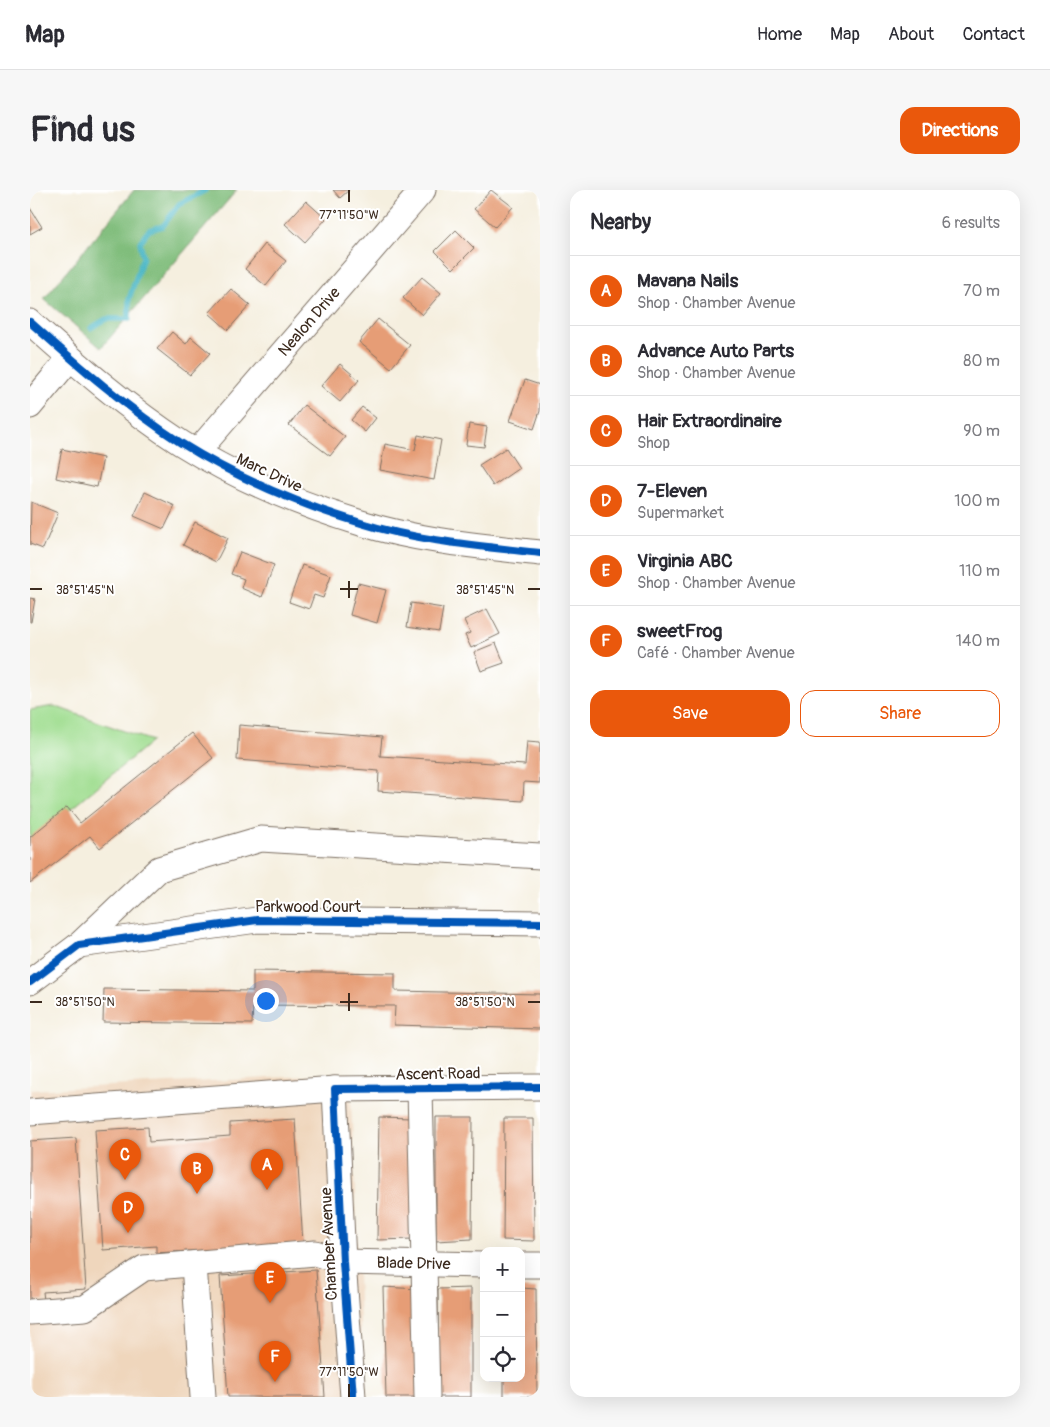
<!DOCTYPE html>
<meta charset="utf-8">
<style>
:root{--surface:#fff;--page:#f7f7f7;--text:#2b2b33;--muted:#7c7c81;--line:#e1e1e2;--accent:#ea580c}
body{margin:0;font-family:Pangolin,sans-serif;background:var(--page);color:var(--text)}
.controls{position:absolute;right:15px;bottom:15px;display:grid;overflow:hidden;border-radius:10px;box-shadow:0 5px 20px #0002}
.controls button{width:45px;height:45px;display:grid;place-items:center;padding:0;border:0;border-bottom:1px solid var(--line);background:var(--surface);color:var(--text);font:25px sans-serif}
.you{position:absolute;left:235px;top:810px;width:18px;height:18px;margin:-12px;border:4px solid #fff;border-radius:50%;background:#1a73e8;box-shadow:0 0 0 8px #1a73e833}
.badge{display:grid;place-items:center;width:32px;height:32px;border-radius:50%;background:var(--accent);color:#fff;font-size:16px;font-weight:700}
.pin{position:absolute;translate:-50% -41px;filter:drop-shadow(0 1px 2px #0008)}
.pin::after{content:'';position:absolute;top:26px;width:18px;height:15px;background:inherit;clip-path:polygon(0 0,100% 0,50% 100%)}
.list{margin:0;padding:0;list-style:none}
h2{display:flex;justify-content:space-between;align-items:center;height:65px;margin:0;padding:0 20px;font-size:21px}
h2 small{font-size:16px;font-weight:400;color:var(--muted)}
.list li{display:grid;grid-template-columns:32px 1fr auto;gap:15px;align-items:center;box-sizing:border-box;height:70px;padding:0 20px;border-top:1px solid var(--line)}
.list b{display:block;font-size:19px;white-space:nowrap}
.list p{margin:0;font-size:16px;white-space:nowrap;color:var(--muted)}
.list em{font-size:16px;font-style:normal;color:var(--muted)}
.actions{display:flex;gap:10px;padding:15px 20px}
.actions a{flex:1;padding:11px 0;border:1px solid var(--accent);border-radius:15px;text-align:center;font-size:18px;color:var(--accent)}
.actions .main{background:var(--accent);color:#fff}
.icon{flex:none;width:28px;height:28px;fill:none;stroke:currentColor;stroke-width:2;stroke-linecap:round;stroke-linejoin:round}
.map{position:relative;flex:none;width:510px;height:1207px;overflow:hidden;border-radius:15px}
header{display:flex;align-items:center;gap:30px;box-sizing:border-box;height:70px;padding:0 25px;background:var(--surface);border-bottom:1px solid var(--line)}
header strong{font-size:24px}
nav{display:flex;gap:28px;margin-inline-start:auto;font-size:18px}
.intro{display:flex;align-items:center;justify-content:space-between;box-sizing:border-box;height:120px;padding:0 30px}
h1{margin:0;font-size:35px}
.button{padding:12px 22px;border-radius:15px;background:var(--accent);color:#fff;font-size:18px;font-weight:700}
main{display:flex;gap:30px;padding:0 30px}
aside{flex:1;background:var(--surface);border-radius:15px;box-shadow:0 5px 20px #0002}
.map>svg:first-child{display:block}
.built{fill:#efd6bc}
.green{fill:#a1de92;stroke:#6e8458}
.forest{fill:#80bd7c;stroke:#5e744d}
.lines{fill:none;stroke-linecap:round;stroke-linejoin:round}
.stream{stroke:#49b6c5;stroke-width:5.5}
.building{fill:#e69d76}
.minor-casing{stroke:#7c6f62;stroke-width:27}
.minor{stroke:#fff;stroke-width:25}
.cycleway-casing{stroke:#fff;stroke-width:11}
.cycleway{stroke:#0057b8;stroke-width:8}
.ticks{fill:none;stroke:#3b2a1e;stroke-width:2}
.labels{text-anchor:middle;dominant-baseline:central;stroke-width:4;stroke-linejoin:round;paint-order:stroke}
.street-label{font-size:16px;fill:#3b2a1e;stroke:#fff}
.ticks-label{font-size:12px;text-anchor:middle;fill:#3b2a1e;stroke:#fff;stroke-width:4;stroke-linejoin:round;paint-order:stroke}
</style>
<header>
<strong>Map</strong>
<nav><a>Home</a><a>Map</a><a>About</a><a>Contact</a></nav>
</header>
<div class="intro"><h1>Find us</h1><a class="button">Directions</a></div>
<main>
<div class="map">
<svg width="510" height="1207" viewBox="0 0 510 1207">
<rect width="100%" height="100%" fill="#fff"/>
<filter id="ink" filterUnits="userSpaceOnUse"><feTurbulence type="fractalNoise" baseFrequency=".02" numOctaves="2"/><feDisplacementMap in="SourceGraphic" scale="10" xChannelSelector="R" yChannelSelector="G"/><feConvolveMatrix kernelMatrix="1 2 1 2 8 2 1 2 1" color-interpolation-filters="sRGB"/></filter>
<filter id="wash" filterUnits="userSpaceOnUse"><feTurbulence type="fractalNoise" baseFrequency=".0096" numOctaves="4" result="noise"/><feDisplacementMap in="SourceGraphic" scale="20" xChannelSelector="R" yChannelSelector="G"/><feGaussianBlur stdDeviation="1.12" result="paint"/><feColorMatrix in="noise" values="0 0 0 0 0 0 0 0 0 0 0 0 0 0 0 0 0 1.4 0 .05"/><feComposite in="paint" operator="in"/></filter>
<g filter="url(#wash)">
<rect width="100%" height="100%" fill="#f5efdf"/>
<path class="built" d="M320 884 333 1207H0V900Z"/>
<path class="green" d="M24 516 122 551 0 653V520Z"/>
<path class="forest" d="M104 0H207L71 158 14 109Z"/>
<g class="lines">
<path class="stream" d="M61 138 76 129H99V109L113 67 110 52 119 40 133 36 149 14 176 0"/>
</g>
<g id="blocks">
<g class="building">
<path d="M303 0H319L310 8Z"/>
<path d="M461 0 483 17 465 37 444 19Z"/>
<path d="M276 11 296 29 275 52 255 34Z"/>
<path d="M0 18 12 37 0 44Z"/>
<path d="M426 40 444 58 423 79 405 61Z"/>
<path d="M235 54 256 71 236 96 215 79Z"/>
<path d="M392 87 411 103 392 125 373 108Z"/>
<path d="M201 99 220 115 198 140 179 123Z"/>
<path d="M348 129 380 155 361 178 329 152Z"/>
<path d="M142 142 156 154 161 147 180 163 160 185 127 159Z"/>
<path d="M310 174 329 190 310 212 291 196Z"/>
<path d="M495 190 510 195V221L504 239 480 231Z"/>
<path d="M274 215 315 247 300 266 259 235Z"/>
<path d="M332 217 346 228 335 242 321 230Z"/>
<path d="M439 234 457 237 454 257 436 255Z"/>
<path d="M388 245 411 250 404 290 350 280 355 254 385 260Z"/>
<path d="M476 258 489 278 463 296 449 275Z"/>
<path d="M32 259 73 268 67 297 26 288Z"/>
<path d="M115 302 145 316 134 339 104 326Z"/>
<path d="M1 312 28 323 13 359 0 354Z"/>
<path d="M165 332 198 348 186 372 153 355Z"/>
<path d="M210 362 244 375 232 407 211 398 214 389 201 384Z"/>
<path d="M272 375 301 385 293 408 284 405 279 419 259 412Z"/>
<path d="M328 393 356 400 347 433 320 425Z"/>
<path d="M0 408 5 409 1 432H0Z"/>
<path d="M381 413 413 418 409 442 377 437Z"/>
<path d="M457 419 470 444 441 458 435 445 440 443 434 430Z"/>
<path d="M466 453 474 473 451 481 444 462Z"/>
<path d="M209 535 352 547 350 566 495 575 497 551 510 552V593L494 592 493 611 348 601 349 581 207 570Z"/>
<path d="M162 543 183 568 70 658 60 646 0 693V647L37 617 50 633Z"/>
<path d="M223 781 365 783V801L510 804V839L364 835 365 816 223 815 222 834 73 832 74 799 223 801Z"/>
<path d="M349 927 382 928 384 1049 347 1050Z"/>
<path d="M406 927H443L442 1049 406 1051Z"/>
<path d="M474 928H503L504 1051 473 1050Z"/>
<path d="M265 929 273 1054 126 1063V1056L73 1060 65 940 118 937 119 952 200 946V933Z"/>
<path d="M46 948 56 1099 13 1102 14 1110 0 1111V951Z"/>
<path d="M286 1080 295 1207H198L190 1086Z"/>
<path d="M353 1097 388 1099V1207H356Z"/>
<path d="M441 1098V1207H409L408 1099Z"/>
<path d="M491 1098 506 1099 507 1207H474V1188H491Z"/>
</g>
</g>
</g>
<g filter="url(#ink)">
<use href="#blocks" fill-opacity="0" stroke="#7c6f62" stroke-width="1"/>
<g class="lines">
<defs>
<g id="minor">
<path d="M0 132C48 175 97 218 151 253 207 288 268 314 331 333 388 351 450 356 510 363"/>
<path d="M0 216 40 168"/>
<path id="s1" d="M167 262 393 0"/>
<path d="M49 755 129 679 231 649 510 666"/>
<path d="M0 792 49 755 227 730 510 733"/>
<path d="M390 898 397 1207"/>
<path d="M305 899 313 1072 323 1207"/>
<path d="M0 922 305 899 510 897"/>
<path d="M164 1074 173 1207"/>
<path d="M491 1075H510"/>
<path id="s2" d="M0 1122 55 1118 114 1078 285 1063 313 1072 454 1075"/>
</g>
</defs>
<use href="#minor" class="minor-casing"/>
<use href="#minor" class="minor"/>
<defs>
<g id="cycleway">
<path d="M0 132C48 175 97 218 151 253 207 288 268 314 331 333 388 351 450 356 510 363"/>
<path d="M0 792 49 755 227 730 510 733"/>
<path d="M323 1207 313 1072 305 899 510 897"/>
</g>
</defs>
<use href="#cycleway" class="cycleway-casing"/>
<use href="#cycleway" class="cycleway"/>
</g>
</g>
<path class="ticks" d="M319 0V12M319 391V408M0 399H12M310 399H328M498 399H510M319 803V821M0 812H12M310 812H328M498 812H510M319 1194V1207"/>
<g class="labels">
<g class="street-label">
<text stroke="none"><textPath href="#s1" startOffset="172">Nealon Drive</textPath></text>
<text transform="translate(239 283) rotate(25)">Marc Drive</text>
<text x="278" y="717">Parkwood Court</text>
<text transform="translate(408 884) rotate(-1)">Ascent Road</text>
<text transform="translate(299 1054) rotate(-93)">Chamber Avenue</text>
<text stroke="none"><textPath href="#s2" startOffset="398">Blade Drive</textPath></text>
</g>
</g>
<g class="ticks-label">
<text x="319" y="29">77°11'50"W</text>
<text x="55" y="404">38°51'45"N</text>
<text x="455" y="404">38°51'45"N</text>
<text x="455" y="816">38°51'50"N</text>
<text x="55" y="816">38°51'50"N</text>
<text x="319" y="1186">77°11'50"W</text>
</g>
</svg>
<div class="controls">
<button>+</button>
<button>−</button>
<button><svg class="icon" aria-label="locate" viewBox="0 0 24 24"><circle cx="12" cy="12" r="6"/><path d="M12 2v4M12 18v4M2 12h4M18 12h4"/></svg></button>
</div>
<div class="you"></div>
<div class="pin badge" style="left:237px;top:1000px">A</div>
<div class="pin badge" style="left:167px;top:1004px">B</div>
<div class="pin badge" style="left:95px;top:990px">C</div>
<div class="pin badge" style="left:98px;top:1043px">D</div>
<div class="pin badge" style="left:240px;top:1113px">E</div>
<div class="pin badge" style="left:245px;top:1192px">F</div>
</div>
<aside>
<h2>Nearby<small>6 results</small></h2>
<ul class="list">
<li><span class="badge">A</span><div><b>Mavana Nails</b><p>Shop · Chamber Avenue</p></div><em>70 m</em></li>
<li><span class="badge">B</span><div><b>Advance Auto Parts</b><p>Shop · Chamber Avenue</p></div><em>80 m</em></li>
<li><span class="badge">C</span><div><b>Hair Extraordinaire</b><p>Shop</p></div><em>90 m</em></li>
<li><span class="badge">D</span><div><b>7-Eleven</b><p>Supermarket</p></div><em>100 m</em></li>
<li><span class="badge">E</span><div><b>Virginia ABC</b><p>Shop · Chamber Avenue</p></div><em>110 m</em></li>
<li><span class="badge">F</span><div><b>sweetFrog</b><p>Café · Chamber Avenue</p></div><em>140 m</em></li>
</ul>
<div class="actions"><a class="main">Save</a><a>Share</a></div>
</aside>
</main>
